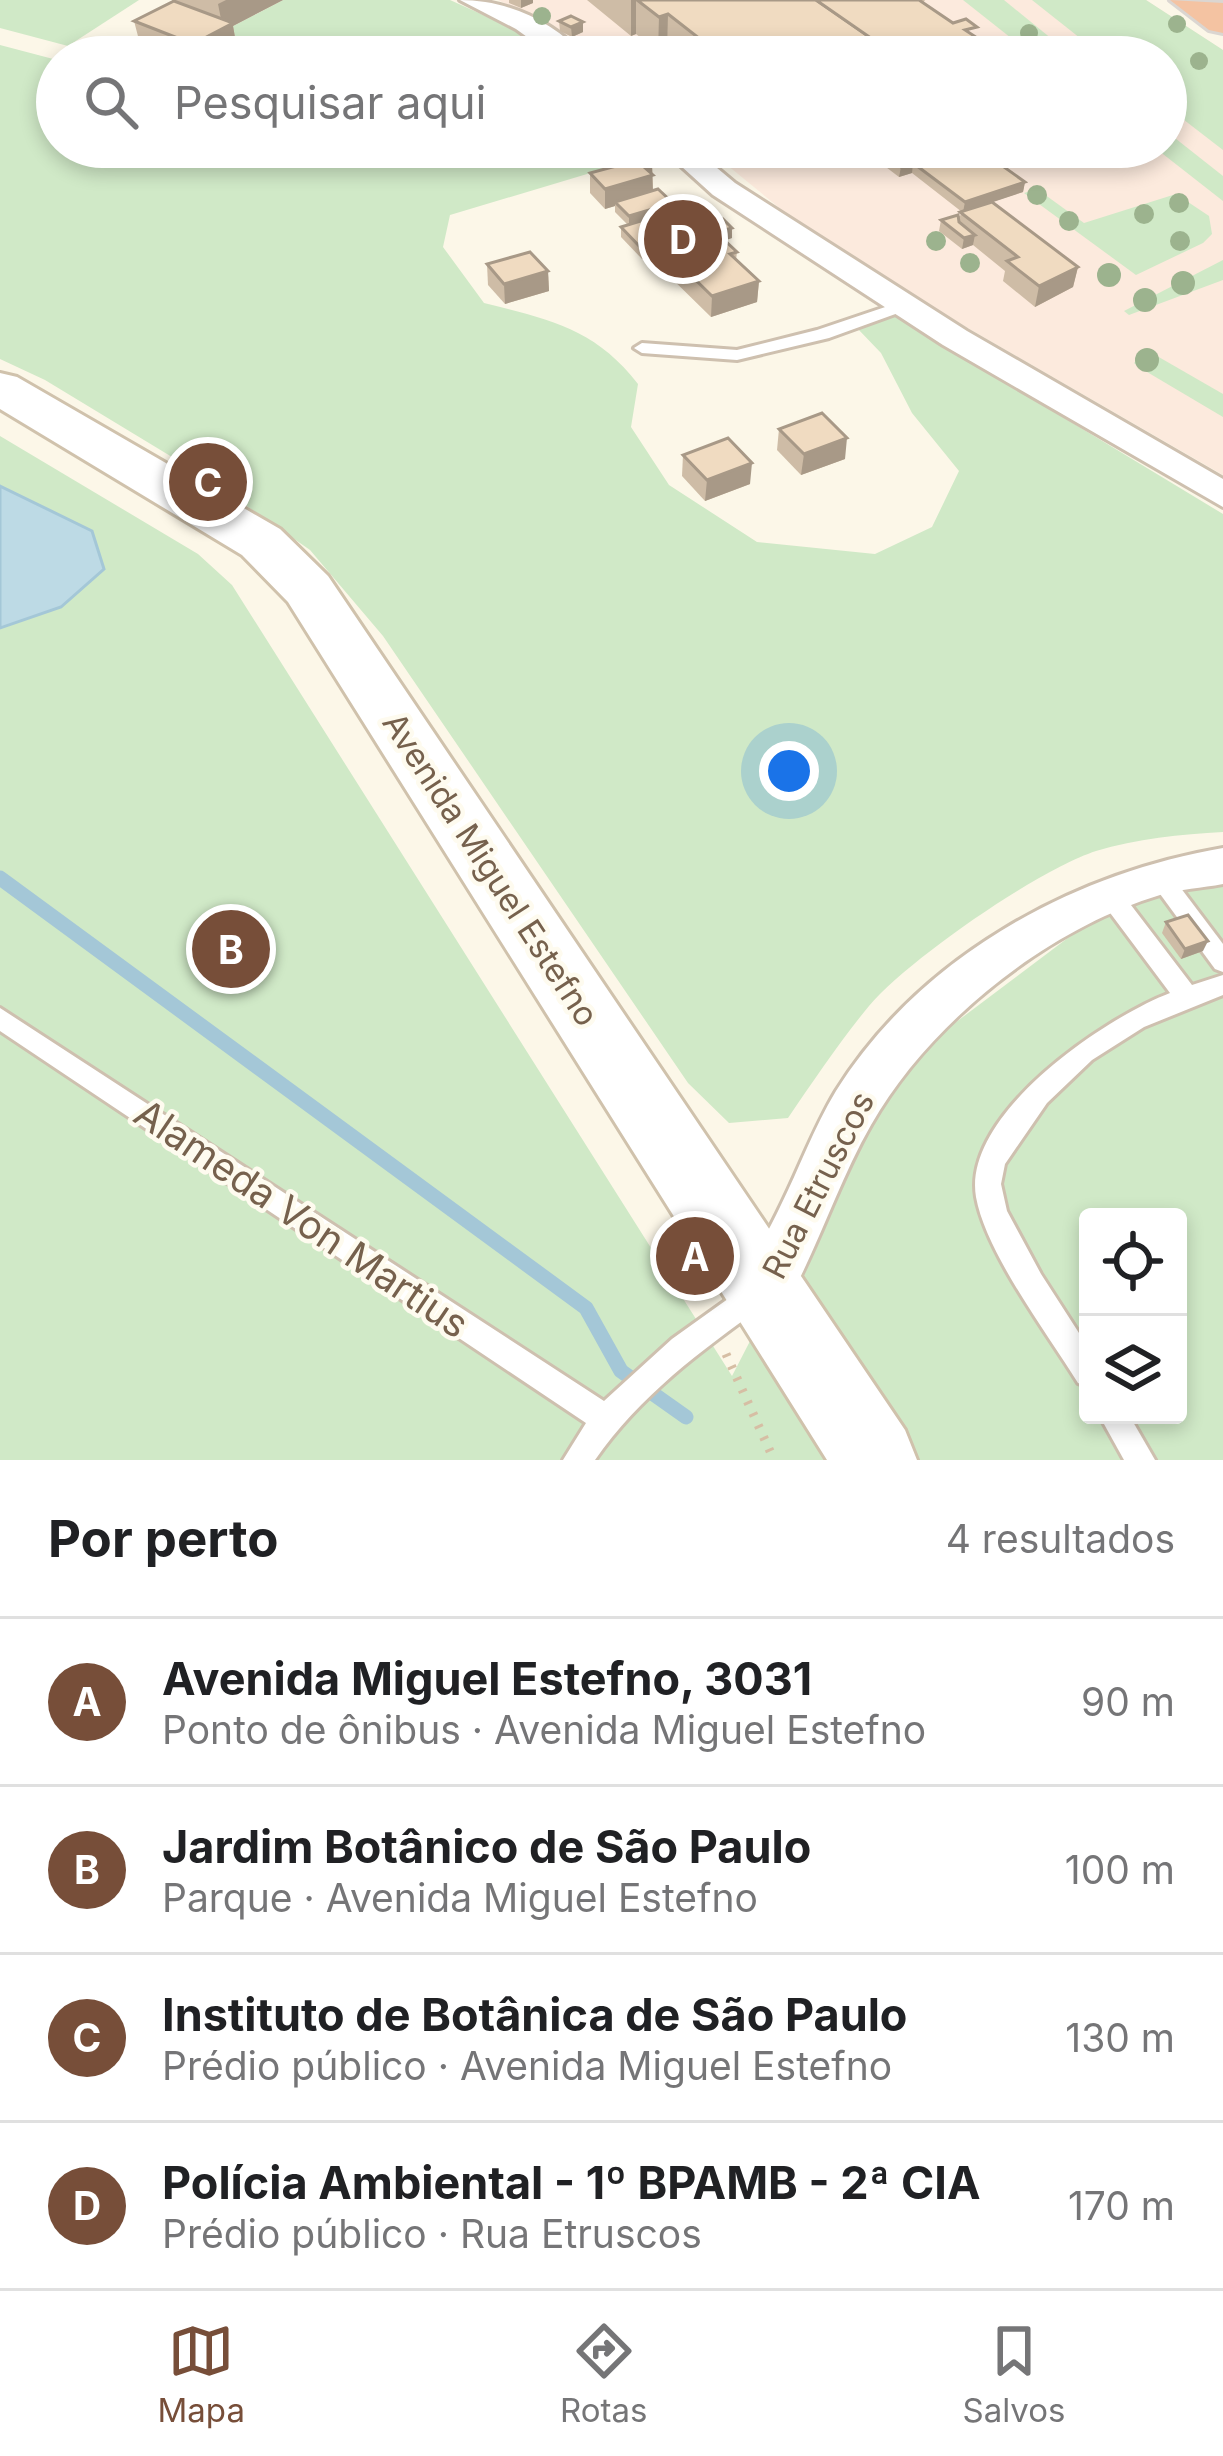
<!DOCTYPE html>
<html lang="pt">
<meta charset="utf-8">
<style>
:root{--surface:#fff;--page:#f2f2f2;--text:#202124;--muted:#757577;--line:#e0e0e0;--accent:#774e39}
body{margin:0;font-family:Inter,sans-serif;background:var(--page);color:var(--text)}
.controls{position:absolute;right:36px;bottom:36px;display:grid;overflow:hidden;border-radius:12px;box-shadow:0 6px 18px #0003}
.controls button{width:108px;height:108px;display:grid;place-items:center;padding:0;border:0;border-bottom:3px solid var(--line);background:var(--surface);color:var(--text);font:60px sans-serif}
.you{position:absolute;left:789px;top:771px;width:42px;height:42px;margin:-30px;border:9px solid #fff;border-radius:50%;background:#1a73e8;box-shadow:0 0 0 18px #1a73e833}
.badge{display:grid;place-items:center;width:78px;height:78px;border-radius:50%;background:var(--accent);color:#fff;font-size:39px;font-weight:700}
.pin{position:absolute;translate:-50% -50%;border:6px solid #fff;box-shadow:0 3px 12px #0006}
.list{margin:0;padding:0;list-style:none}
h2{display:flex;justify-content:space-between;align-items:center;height:156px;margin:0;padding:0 48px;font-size:51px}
h2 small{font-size:39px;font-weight:400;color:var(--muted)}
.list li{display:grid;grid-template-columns:78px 1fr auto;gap:36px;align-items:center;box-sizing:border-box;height:168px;padding:0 48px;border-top:3px solid var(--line)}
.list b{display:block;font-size:45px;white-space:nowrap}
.list p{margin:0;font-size:39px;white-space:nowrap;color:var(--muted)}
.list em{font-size:39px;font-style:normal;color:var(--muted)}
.icon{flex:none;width:66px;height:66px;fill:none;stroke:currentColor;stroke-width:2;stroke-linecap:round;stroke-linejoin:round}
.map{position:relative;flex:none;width:1223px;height:1460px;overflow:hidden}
.search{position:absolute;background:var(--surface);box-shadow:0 6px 18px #0003;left:36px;right:36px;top:36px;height:132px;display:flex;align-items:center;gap:30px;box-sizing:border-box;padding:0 42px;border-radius:66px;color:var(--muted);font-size:45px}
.sheet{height:828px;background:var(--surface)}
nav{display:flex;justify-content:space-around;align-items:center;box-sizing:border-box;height:168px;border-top:3px solid var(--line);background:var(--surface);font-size:33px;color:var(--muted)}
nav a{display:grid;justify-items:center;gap:6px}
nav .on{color:var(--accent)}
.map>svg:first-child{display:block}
.commercial{fill:#fceadd}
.green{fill:#d0e9c7;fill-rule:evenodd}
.water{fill:#bddae5;stroke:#a4c7d7;stroke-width:3}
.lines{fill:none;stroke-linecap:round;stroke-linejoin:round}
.stream{stroke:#a4c7d7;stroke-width:15}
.service-casing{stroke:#cec0af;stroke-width:6}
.minor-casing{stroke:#cec0af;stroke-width:6}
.secondary-casing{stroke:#d0c2ac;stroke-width:6}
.motorway-casing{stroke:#dbd6d1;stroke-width:6}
.path{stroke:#d6bea4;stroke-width:9;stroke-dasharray:3 10;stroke-linecap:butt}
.service{fill:#fff;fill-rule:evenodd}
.minor{fill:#fff;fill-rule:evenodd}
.secondary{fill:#fff;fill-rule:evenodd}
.motorway{fill:#f4c3a2;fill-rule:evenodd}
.tree{fill:#9cb38e}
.wall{fill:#cebca6}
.shaded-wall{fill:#a89987}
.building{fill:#f0dbc1;stroke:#a89987;stroke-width:3}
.labels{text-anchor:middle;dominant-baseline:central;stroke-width:9;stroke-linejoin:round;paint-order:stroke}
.street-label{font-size:33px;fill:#76614d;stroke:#fefbef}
.near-street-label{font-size:39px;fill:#76614d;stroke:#fefbef}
</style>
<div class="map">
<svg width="1223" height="1460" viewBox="0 0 1223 1460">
<rect width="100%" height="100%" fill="#fcf7e8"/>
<path class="commercial" d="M498 0H1146L1223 50V475L954 320 788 215 705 147H1166V57H595L571 37Z"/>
<g class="green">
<path d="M0 0H139L68 46 0 28Z"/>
<path d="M283 0H450L528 35 557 57H209L235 43 216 35Z"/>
<path d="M963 0H1004L1074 57H1035Z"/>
<path d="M1032 0H1146L1223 50V150L1166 106V57H1104Z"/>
<path d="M0 45 57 60V147H652L657 153 450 215 443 247 484 303C548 319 595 328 638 384L631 427 669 485 757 542 875 554 932 527 959 471 912 413 881 353 857 328 894 315 1223 514V832C1181 834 1136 839 1096 851 1038 870 909 959 869 1006 840 1041 814 1080 788 1118L729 1123 688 1083 383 636 310 550 205 477 45 380 0 359Z"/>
<path d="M1166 131 1223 176V201L1154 147H1166Z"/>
<path d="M1037 189 1084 223 1176 194 1209 216 1212 234 1203 243 1136 275 1024 193Z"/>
<path d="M1223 260V280L1129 315 1124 311Z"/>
<path d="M1141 356H1157L1223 394V417L1142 369 1134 363Z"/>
<path d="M0 436 198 554 232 585 732 1376 856 1136 903 1062 1101 913 1196 884 1223 881V1460H0ZM1088 1217H1178V1415H1088Z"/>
</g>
<path class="water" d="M0 486 92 531 104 569 61 607 0 628Z"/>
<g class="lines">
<path class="stream" d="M0 878 586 1308 621 1371 686 1417"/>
<defs>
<g id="service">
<path d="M906 300 912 302V308L829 338 737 360 642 353 634 348 642 343 737 350 817 330Z"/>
<path d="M1160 868 1168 871 1223 944V972L1215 969 1152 883 1149 877 1152 871Z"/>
<path d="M1110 886 1118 888 1192 985 1223 975V995L1144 1027 1092 1060 1047 1103 1005 1164 1001 1184 1007 1211 1041 1274 1088 1347V1387L1078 1383C1047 1333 986 1253 976 1197 962 1114 1105 1018 1170 993L1102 902 1099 895 1102 888Z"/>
<path d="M0 1008 604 1401 672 1339 746 1286 756 1282 766 1286 770 1295 766 1304C703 1349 640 1395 595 1460H563L586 1423 0 1031Z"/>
<path d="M1099 1415H1129L1155 1460H1124Z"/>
</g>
<g id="minor">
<path d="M460 0C507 0 554 21 585 57H555L516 29Z"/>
<path d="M660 147H692L735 183 967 331 1223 479V507L943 345 713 195Z"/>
<path d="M1223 848V884C1202 888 1180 889 1160 895 1047 929 929 1023 871 1125 837 1184 818 1249 784 1308L765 1315 746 1308 738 1289C750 1261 767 1235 780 1207 799 1169 814 1127 836 1091 920 957 1071 874 1223 848Z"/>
</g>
<path id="secondary" d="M0 373 17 377 280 529 328 576 905 1430 917 1460H827L288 602 242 555 0 409Z"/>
<path id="motorway" d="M1170 0 1223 3V33L1209 30Z"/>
</defs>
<use href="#service" class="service-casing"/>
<use href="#minor" class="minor-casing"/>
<use href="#secondary" class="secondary-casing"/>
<use href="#motorway" class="motorway-casing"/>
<path class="path" d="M726 1354 774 1460"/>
<use href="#service" class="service"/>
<use href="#minor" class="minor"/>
<use href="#secondary" class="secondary"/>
<use href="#motorway" class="motorway"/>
</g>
<g class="tree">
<circle cx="542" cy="16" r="9"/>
<circle cx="1177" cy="24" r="9"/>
<circle cx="1029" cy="33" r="9"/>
<circle cx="1199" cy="61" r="9"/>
<circle cx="1037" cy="195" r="10"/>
<circle cx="1179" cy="203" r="10"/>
<circle cx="1144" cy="214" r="10"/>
<circle cx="1069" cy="221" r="10"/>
<circle cx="936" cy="241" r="10"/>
<circle cx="1180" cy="241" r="10"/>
<circle cx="970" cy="263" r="10"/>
<circle cx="1109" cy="275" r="12"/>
<circle cx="1183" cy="283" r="12"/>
<circle cx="1145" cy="300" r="12"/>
<circle cx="1147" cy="360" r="12"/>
</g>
<g class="wall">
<path d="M172 0H283L233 26 236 43 209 57H181L139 40 134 21 173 2Z"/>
<path d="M509 0H533V3L521 8 509 3Z"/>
<path d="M587 0H925L923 3 1006 57H659V52L636 34 631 36Z"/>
<path d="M559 21 583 22V32L572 37 560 31Z"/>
<path d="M878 147H976L1025 182 1023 192 992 202 1078 267 1073 287 1035 307 1003 281 1005 271 973 245 962 249 939 231 941 220 960 216 962 212 912 173 899 177 878 161 879 150H881Z"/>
<path d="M652 164 653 191 673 213 648 220 655 227 705 232V225L732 228V238L724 240 737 252 736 260 759 281 757 302 711 317 662 269 663 253 642 259 621 237V227L628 225 615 212V206L605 209 590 193V173Z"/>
<path d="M487 264 548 271 549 291 505 304 488 285Z"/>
<path d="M779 429 845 459 801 475 777 450Z"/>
<path d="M683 455 750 484 705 501 682 476Z"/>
<path d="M1166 922 1203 951 1181 959 1162 933Z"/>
</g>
<g class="shaded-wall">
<path d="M226 0H283L233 26 236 43 209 57H196L193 44 223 29 218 4Z"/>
<path d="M521 0H533V3L521 8Z"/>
<path d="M631 0H636V34L631 36Z"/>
<path d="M668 14 667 50 658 52 659 17Z"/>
<path d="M583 22V32L572 37 571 27Z"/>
<path d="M913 163 912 173 899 177 901 167Z"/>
<path d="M652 164 653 195 615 202V206L605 209V189L643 166Z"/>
<path d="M1025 182 1023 192 963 212 965 202Z"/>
<path d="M673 203V213L629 226V216Z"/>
<path d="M732 228V238L714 244V233Z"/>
<path d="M975 235 973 245 962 249 964 238Z"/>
<path d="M682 238 681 248H663V253L642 259V249Z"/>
<path d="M1078 267 1073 287 1035 307 1039 286Z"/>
<path d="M548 271 549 291 505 304 504 284Z"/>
<path d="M759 281 757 302 711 317 712 296Z"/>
<path d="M847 438 845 459 801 475 804 454Z"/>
<path d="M752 463 750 484 705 501 707 480Z"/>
<path d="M1208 941 1203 951 1181 959 1185 949Z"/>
</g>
<g class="building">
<path d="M637 0H816L894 54 883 57H723L668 14 659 17Z"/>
<path d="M816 0H919L953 23 966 19 977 27 965 30 1006 57H893L894 54Z"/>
<path d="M174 1 233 23 193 44 134 21Z"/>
<path d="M571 16 583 22 571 27 559 21Z"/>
<path d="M675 46 688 57H667L659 50Z"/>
<path d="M890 147H976L1025 182 965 202 913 163 901 167 879 150Z"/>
<path d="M646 158 652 164 643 166 653 175 605 189 590 173Z"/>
<path d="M658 189 673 203 629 216 615 202Z"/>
<path d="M992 202 1078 267 1039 286 1007 261 1018 257 960 212Z"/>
<path d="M958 215 959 222 975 235 964 238 941 220Z"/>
<path d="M688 217 711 238 687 243 682 238 642 249 621 227 647 219 655 227Z"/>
<path d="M723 219 732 228 714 233 705 225Z"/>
<path d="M720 236 737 252 730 254 759 281 712 296 663 248Z"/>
<path d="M530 252 548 271 504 284 487 264Z"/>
<path d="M822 413 847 438 804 454 779 429Z"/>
<path d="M728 438 752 463 707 480 683 455Z"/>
<path d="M1188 915 1208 941 1185 949 1166 922Z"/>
</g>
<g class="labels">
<g class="street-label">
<text transform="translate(491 869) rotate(57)">Avenida Miguel Estefno</text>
<text transform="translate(818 1185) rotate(-63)">Rua Etruscos</text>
</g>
<g class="near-street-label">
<text transform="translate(302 1218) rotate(34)">Alameda Von Martius</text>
</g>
</g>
</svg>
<div class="controls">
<button><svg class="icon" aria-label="locate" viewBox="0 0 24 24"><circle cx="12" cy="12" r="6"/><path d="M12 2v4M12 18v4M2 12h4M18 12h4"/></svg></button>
<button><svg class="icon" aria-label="layers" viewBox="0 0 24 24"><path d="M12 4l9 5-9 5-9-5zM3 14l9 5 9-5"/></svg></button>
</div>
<div class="you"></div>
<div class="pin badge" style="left:695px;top:1256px">A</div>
<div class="pin badge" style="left:231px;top:949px">B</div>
<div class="pin badge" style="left:208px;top:482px">C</div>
<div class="pin badge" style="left:683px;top:239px">D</div>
<div class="search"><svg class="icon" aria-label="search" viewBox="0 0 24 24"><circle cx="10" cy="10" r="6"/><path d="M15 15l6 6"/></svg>Pesquisar aqui</div>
</div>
<section class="sheet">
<h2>Por perto<small>4 resultados</small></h2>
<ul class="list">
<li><span class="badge">A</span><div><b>Avenida Miguel Estefno, 3031</b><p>Ponto de ônibus · Avenida Miguel Estefno</p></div><em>90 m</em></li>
<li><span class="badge">B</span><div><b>Jardim Botânico de São Paulo</b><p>Parque · Avenida Miguel Estefno</p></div><em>100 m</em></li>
<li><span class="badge">C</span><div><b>Instituto de Botânica de São Paulo</b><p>Prédio público · Avenida Miguel Estefno</p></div><em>130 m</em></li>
<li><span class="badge">D</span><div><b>Polícia Ambiental - 1º BPAMB - 2ª CIA</b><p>Prédio público · Rua Etruscos</p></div><em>170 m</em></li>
</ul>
</section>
<nav>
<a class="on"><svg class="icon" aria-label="map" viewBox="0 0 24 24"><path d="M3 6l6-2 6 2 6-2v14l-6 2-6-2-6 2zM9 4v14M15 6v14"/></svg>Mapa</a>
<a><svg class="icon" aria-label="directions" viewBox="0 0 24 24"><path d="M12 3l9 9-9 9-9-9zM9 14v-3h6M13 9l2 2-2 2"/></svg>Rotas</a>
<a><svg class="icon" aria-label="saved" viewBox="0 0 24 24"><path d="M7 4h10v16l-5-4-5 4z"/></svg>Salvos</a>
</nav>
